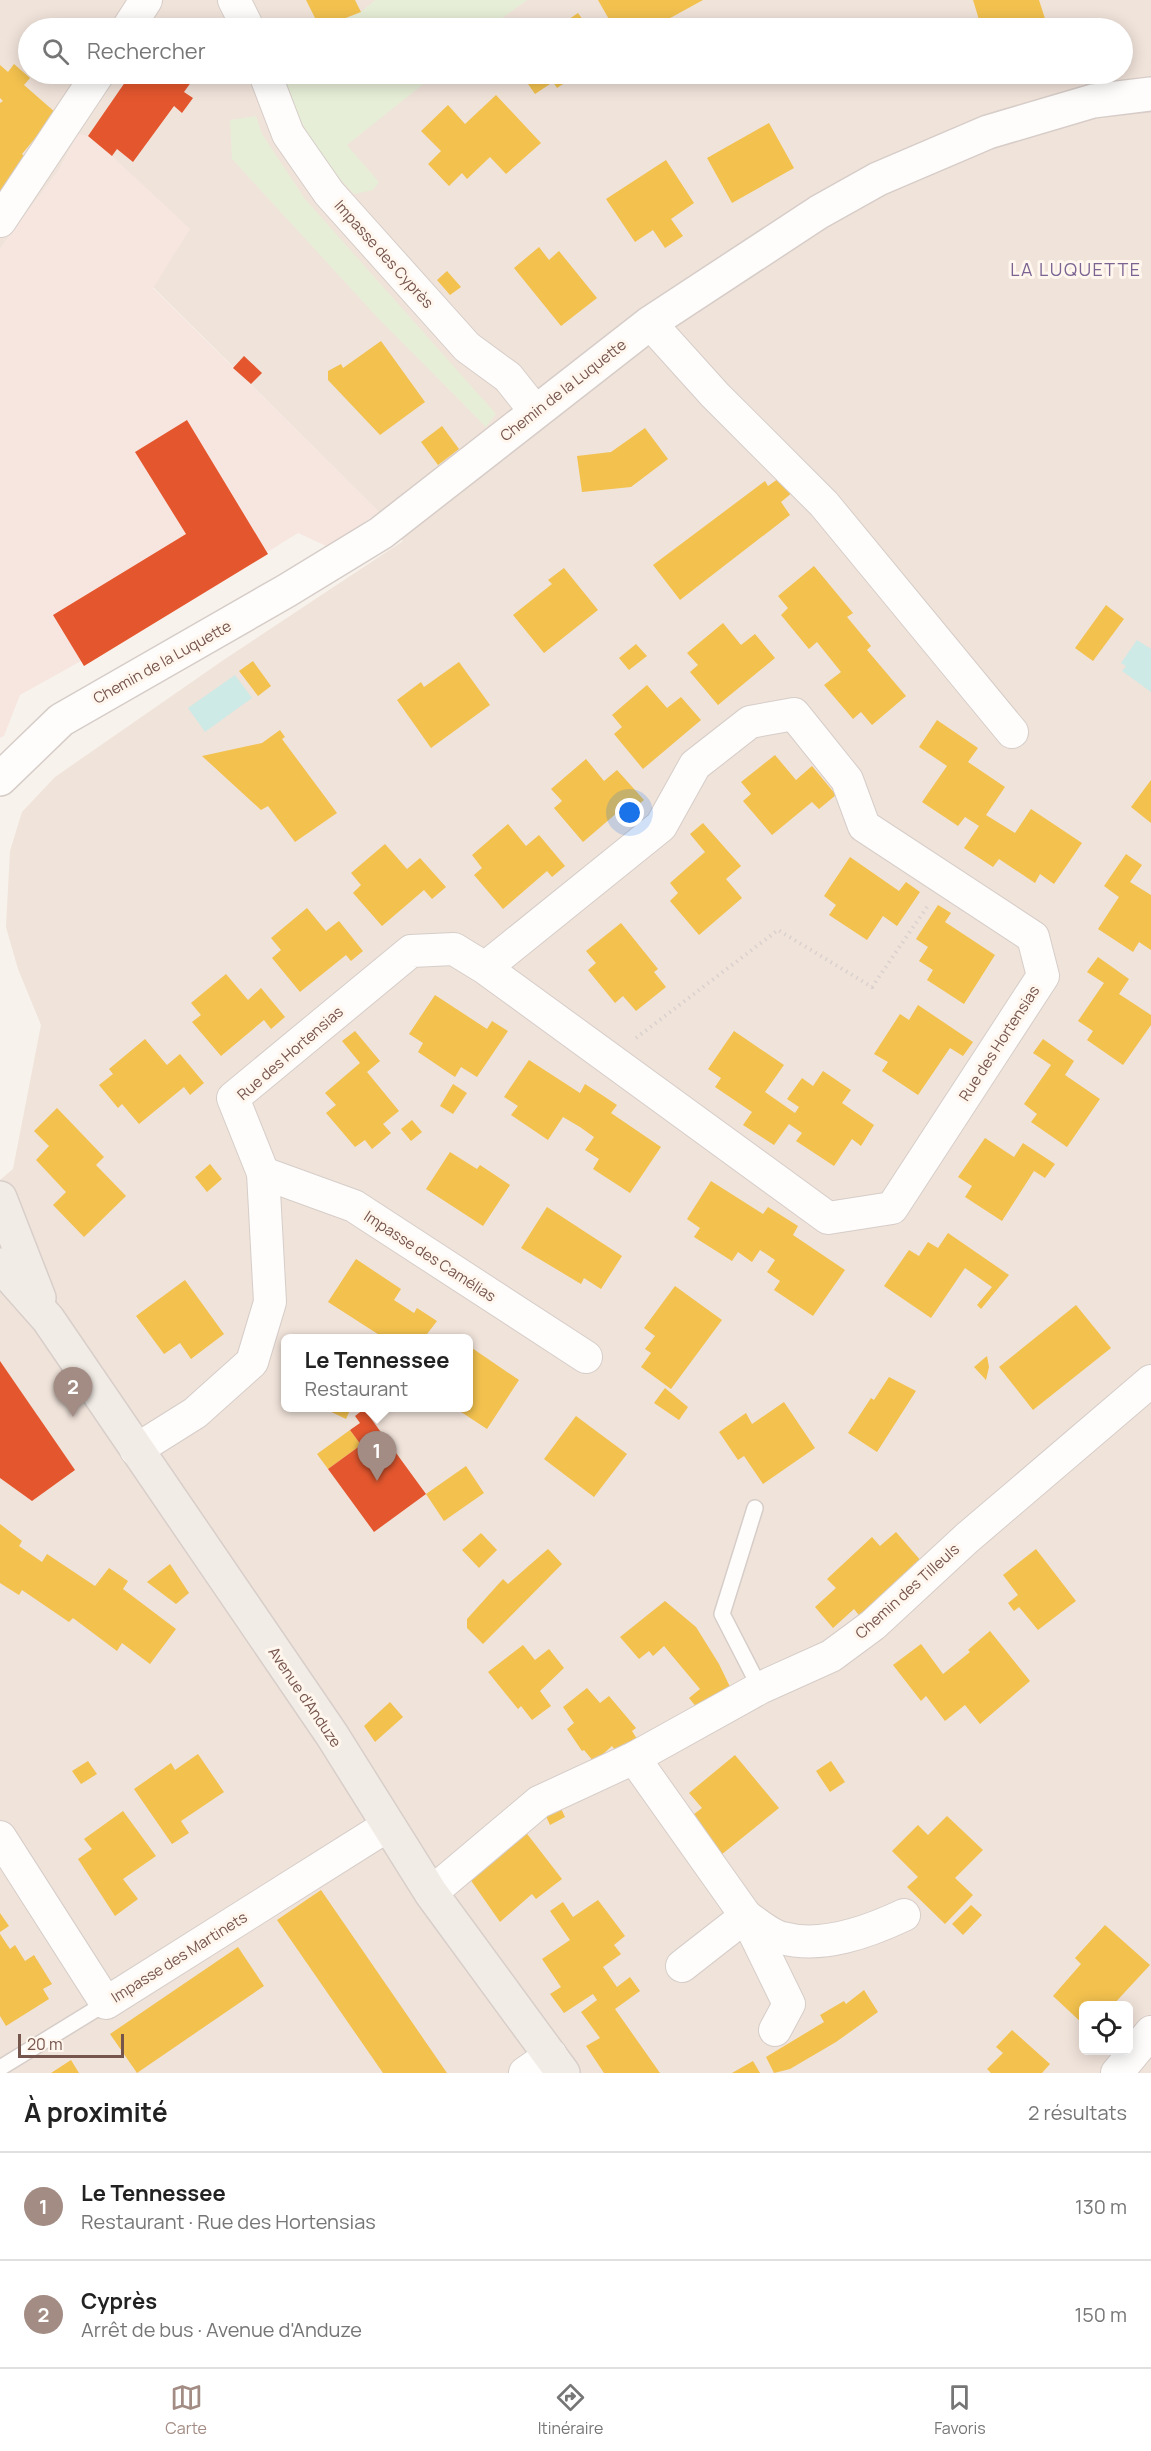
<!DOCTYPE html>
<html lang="fr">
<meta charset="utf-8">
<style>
:root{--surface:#fff;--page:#f6f6f6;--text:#222;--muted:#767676;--line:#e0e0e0;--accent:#a38c84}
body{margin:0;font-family:Manrope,sans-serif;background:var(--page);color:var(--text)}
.controls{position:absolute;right:18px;bottom:18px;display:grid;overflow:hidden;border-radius:9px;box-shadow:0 3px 15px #0003}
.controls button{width:54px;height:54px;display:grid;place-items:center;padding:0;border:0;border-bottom:2px solid var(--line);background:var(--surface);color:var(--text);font:30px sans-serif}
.scale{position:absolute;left:18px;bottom:15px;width:106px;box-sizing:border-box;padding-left:6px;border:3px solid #76554c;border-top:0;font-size:16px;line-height:21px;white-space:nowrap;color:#76554c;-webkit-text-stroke:4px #fff6ee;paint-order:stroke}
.you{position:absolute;left:630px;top:813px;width:21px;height:21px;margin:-15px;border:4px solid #fff;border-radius:50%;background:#1a73e8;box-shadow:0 0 0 9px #1a73e833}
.badge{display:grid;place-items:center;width:39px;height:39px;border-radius:50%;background:var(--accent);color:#fff;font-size:20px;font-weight:700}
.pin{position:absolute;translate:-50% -50px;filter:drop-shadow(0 2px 3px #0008)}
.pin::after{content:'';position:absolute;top:32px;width:21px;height:18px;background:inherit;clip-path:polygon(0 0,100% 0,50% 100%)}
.popup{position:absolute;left:281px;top:1334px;width:192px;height:78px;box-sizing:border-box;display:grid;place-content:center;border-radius:9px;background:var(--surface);filter:drop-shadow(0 2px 4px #0005);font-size:20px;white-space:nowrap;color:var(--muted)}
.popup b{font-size:22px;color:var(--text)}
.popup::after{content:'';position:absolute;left:50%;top:100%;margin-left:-12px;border:12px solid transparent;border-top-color:var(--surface)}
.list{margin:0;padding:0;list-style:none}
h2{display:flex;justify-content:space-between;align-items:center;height:78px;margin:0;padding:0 24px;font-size:26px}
h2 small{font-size:20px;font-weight:400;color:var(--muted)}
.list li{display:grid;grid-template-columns:39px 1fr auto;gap:18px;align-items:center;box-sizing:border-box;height:108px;padding:0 24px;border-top:2px solid var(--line)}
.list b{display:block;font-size:22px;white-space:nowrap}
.list p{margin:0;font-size:20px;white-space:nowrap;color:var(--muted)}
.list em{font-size:20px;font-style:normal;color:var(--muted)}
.icon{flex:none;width:33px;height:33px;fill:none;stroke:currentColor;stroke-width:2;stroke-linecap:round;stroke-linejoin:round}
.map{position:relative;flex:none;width:1151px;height:2073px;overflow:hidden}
.search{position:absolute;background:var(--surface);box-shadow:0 3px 15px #0003;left:18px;right:18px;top:18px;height:66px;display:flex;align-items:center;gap:15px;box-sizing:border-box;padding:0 21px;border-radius:33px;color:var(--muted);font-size:22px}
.sheet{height:294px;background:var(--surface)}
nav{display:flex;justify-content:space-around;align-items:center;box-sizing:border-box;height:84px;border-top:2px solid var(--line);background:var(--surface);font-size:16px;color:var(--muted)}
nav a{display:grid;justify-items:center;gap:3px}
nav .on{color:var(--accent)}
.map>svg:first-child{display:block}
.residential{fill:#f0e3da;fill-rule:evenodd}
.commercial{fill:#f7e6e0}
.green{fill:#e7eed7}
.water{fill:#ceeae7}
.homes{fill:#f2c14e}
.shops{fill:#e4572e}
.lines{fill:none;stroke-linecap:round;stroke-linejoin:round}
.lane-casing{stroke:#d6cdc8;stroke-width:18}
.street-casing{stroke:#d6cdc8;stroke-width:34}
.secondary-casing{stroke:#d7cdc8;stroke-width:36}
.primary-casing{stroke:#d8ceca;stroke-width:36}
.path{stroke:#dad1cf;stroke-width:4;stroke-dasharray:1.5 4.5;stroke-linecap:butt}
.lane{stroke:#fefdfc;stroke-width:15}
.street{stroke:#fefdfc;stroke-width:32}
.secondary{stroke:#fefdfc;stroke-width:33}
.primary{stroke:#f2ece6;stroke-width:33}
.labels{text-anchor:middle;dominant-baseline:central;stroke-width:6;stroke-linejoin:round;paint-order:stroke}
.street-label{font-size:15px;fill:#76554c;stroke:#fff6ee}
.quarter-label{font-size:18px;letter-spacing:1.5px;fill:#7b6492;stroke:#fff6ee}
</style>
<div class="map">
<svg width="1151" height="2073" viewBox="0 0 1151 2073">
<rect width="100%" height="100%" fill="#f7f2ec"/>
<path class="residential" d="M0 0H1151V2073H0V1180L13 1169 41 1025 18 969 6 927 10 851 22 812 55 777 225 659 403 541 379 512 153 287 78 134 59 170 0 249ZM28 28H1122V74H28ZM286 1338H469V1408H286ZM1084 2006H1128V2050H1084Z"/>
<path class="commercial" d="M78 134 88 136 112 156 190 229 153 288 379 512 328 547 298 533 84 666 81 661 20 695 4 736 0 738V249L59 170Z"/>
<g class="green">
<path d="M375 0H527L489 28H324L361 12Z"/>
<path d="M280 74H436L347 145 379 182 373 190 354 194C320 159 297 119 280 74Z"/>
<path d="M256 116 262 134 305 199 496 414 486 427 377 317 232 159 230 120Z"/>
</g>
<g class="water">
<path d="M1137 640 1151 649V692L1122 671 1126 666 1121 663Z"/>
<path d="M235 675 252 698 205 732 188 708Z"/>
</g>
<g class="homes">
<path d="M306 0H355L361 12 320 28Z"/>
<path d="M598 0H703L652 28H614Z"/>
<path d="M973 0H1039L1048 28H990L987 21 980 23Z"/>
<path d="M578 13 589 28H556Z"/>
<path d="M14 64 30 78 24 85 56 113 22 154 30 161 0 198V103L3 101 0 98V65L8 72Z"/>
<path d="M521 74H578L557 88 553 82 535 94Z"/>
<path d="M496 95 541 143 506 174 490 157 467 179 462 173 449 186 428 164 441 151 421 131 448 105 465 124Z"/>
<path d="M769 123 794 168 732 203 707 158Z"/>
<path d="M666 160 694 203 671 219 683 236 665 248 653 230 635 242 606 199Z"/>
<path d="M539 247 549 260 559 251 597 298 561 326 514 268Z"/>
<path d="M447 271 461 287 450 295 437 280Z"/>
<path d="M381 341 425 402 380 435 328 380V371L341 364 343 368Z"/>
<path d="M442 426 459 449 438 465 421 442Z"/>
<path d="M645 428 668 459 631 487 582 492 577 456 611 452Z"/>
<path d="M782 476 793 492 781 502 790 515 680 600 653 565 765 481 768 486Z"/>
<path d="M814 566 853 613 847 617 871 646 867 650 906 696 872 725 861 712 853 719 824 685 841 672 817 642 809 649 781 615 788 608 778 596Z"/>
<path d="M564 568 598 610 544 653 513 615 552 584 548 580Z"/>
<path d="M1106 605 1124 619 1093 661 1075 648Z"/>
<path d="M723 623 741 645 755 634 775 658 718 705 690 672 698 665 687 653Z"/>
<path d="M636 644 647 656 629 670 619 658Z"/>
<path d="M253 661 271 686 258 696 239 671Z"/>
<path d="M459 662 490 705 431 748 397 700 421 682 424 687Z"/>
<path d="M647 685 667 708 681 697 701 720 643 769 614 734 622 727 612 715Z"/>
<path d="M937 720 978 748 968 762 1005 787 986 815 1015 833 1031 809 1082 843 1054 884 1040 874 1035 883 999 859 993 867 964 848 979 826 965 817 958 826 922 802 947 766 919 747Z"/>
<path d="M280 730 285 737 282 739 337 813 295 842 268 806 261 810 202 756 262 743Z"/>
<path d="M775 755 796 780 812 766 836 795 819 809 812 802 772 835 743 801 751 794 741 782Z"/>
<path d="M586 759 604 781 617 770 644 800 630 812 625 806 583 842 554 808 562 801 551 789Z"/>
<path d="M1151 780V823L1131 807Z"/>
<path d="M703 823 741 866 726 879 742 898 699 935 670 901 678 893 670 883 705 852 690 834Z"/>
<path d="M508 824 526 846 539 835 565 866 552 877 547 871 503 909 474 875 482 868 472 855Z"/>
<path d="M385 844 407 869 420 858 446 887 432 899 424 890 382 926 353 893 361 885 351 873Z"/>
<path d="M1126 854 1142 865 1130 882 1151 895V950L1139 942 1133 952 1098 929 1119 897 1104 886Z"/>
<path d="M850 857 899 891 906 882 920 892 897 926 883 916 867 940 829 915 836 905 824 896Z"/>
<path d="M938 905 951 913 945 922 995 955 964 1004 927 980 933 970 919 961 928 947 916 939Z"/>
<path d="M307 908 326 931 339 921 363 951 351 961 346 955 300 992 272 958 281 950 271 938Z"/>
<path d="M621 923 658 969 654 972 666 987 636 1011 623 996 615 1003 588 970 596 963 586 951Z"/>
<path d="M1098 957 1129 979 1119 994 1151 1015V1025L1123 1065 1087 1040 1093 1031 1078 1021 1104 983 1087 972Z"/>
<path d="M226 974 248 1000 261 988 285 1017 271 1029 264 1020 221 1056 192 1022 201 1015 191 1003Z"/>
<path d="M435 995 487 1029 492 1021 508 1031 477 1077 461 1067 455 1077 418 1052 423 1043 409 1034Z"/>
<path d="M918 1005 973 1042 963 1056 950 1048 918 1095 882 1071 888 1062 874 1054 900 1014 909 1020Z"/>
<path d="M355 1031 380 1061 367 1072 399 1111 383 1124 391 1133 372 1149 365 1140 355 1147 326 1113 336 1105 325 1093 360 1063 342 1041Z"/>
<path d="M734 1031 784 1065 765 1092 795 1113 799 1107 787 1099 802 1078 813 1086 823 1071 851 1090 842 1103 874 1125 861 1146 852 1139 834 1166 796 1141 802 1133 789 1124 774 1145 743 1125 752 1112 715 1087 721 1078 708 1069Z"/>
<path d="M145 1039 167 1065 180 1054 204 1083 190 1095 184 1087 139 1124 122 1104 118 1108 99 1085 113 1074 109 1069Z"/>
<path d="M1043 1039 1074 1061 1065 1075 1100 1099 1067 1147 1031 1122 1037 1114 1024 1104 1051 1065 1033 1053Z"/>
<path d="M529 1060 580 1093 585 1084 602 1095 617 1105 611 1113 661 1147 630 1193 593 1169 599 1159 585 1150 594 1137 580 1127 563 1117 548 1140 511 1115 518 1106 504 1097Z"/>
<path d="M453 1084 467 1093 453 1114 440 1106Z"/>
<path d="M57 1108 104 1157 96 1165 126 1196 84 1237 53 1205 66 1192 36 1160 49 1146 34 1131Z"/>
<path d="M412 1120 422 1132 411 1141 401 1129Z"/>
<path d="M985 1138 1014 1157 1023 1143 1055 1164 1045 1178 1034 1171 1002 1221 965 1197 972 1186 958 1177Z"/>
<path d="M450 1152 477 1169 480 1165 510 1185 483 1226 426 1189Z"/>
<path d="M210 1164 222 1179 207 1192 195 1177Z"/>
<path d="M711 1181 763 1214 768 1207 798 1226 793 1235 845 1270 813 1316 774 1290 780 1281 767 1272 775 1260 760 1250 752 1262 738 1252 732 1261 694 1237 700 1228 687 1219Z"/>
<path d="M547 1207 622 1256 601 1289 584 1278 581 1284 521 1248Z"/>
<path d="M948 1233 1009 1275 981 1309 977 1305 992 1287 965 1268 931 1318 884 1286 909 1250 919 1256 928 1242 938 1248Z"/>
<path d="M356 1259 401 1289 394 1300 414 1313 417 1308 437 1321 424 1338H384L328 1302Z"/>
<path d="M185 1280 224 1334 191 1359 180 1343 164 1354 136 1316Z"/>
<path d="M675 1286 722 1320 671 1389 641 1367 651 1353 645 1349 655 1336 644 1328Z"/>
<path d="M1076 1305 1111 1348 1033 1410 999 1367Z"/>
<path d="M469 1346 519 1380 487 1429 455 1408H469Z"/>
<path d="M987 1356 989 1367 986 1380 974 1367Z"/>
<path d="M889 1377 916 1391 877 1452 848 1433 871 1398 874 1400Z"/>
<path d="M665 1388 688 1407 679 1420 654 1403Z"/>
<path d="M784 1402 815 1448 763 1484 744 1456 738 1460 719 1432 746 1413 752 1424Z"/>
<path d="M323 1408H351L346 1419Z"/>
<path d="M576 1416 627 1454 594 1497 544 1459Z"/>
<path d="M350 1430 361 1445 328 1469 317 1454Z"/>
<path d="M466 1466 484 1493 444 1521 426 1494Z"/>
<path d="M0 1524 22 1541 19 1546 42 1562 47 1554 95 1586 109 1568 128 1581 123 1589 176 1629 150 1664 122 1643 117 1651 73 1618 69 1622 22 1590 19 1595 0 1583Z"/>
<path d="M896 1532 922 1562 862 1619 854 1609 833 1628 815 1607 836 1588 827 1579 872 1537 880 1546Z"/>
<path d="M481 1533 497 1550 479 1568 462 1550Z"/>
<path d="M548 1549 562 1564 483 1644 467 1628V1619L503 1579 508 1584Z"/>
<path d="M1036 1549 1076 1601 1038 1630 1019 1607 1014 1611 1008 1603 1018 1595 1003 1575Z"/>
<path d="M170 1564 189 1593 176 1604 147 1582Z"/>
<path d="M665 1601 696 1627 719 1664 733 1693 702 1714 689 1698 700 1689 664 1646 653 1656 649 1651 639 1659 620 1637Z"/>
<path d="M990 1631 1030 1681 980 1724 965 1705 945 1721 926 1696 921 1701 893 1665 921 1644 943 1674 970 1652 968 1650Z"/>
<path d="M523 1645 535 1660 549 1649 564 1668 540 1691 551 1706 532 1720 521 1706 518 1709 488 1672Z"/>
<path d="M587 1688 600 1703 609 1696 636 1728 632 1731 641 1745 620 1757 612 1746 594 1762 584 1750 582 1751 567 1729 574 1723 563 1707Z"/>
<path d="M390 1702 403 1717 375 1742 364 1726Z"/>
<path d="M198 1754 224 1792 181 1821 189 1833 172 1844 134 1789 171 1763 175 1770Z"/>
<path d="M735 1755 779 1808 716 1859 685 1821 702 1808 689 1793Z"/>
<path d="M88 1761 97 1774 81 1784 72 1771Z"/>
<path d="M831 1761 845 1782 830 1792 816 1771Z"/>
<path d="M558 1802 565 1817 550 1825 543 1810Z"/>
<path d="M123 1811 156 1856 123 1879 138 1899 115 1916 78 1859 92 1849 84 1839Z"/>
<path d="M947 1816 983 1850 955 1878 973 1895 945 1924 907 1887 918 1877 892 1851 918 1825 928 1835Z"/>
<path d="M521 1826 562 1879 536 1899 532 1894 500 1922 465 1872Z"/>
<path d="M321 1890 447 2073H383L277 1920Z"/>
<path d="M598 1900 625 1936 614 1945 621 1954 603 1967 617 1987 630 1977 640 1991 615 2009 660 2073H604L586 2046 600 2038 581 2012 597 2000 593 1994 564 2013 550 1994 561 1987 542 1959 570 1940 550 1911 563 1902 573 1917Z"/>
<path d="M971 1905 982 1915 963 1935 952 1924Z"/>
<path d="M0 1913 9 1926 0 1932Z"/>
<path d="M1105 1925 1150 1965 1112 2006H1083V2024L1053 1996 1081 1964 1075 1958Z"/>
<path d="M0 1934 10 1949 15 1945 25 1961 34 1955 52 1984 43 1989 49 1999 6 2026 0 2016Z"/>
<path d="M238 1947 264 1986 137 2073 110 2034Z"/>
<path d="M864 1990 878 2012 836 2042 790 2069 774 2073 766 2057 824 2022 820 2015 844 2001 846 2004Z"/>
<path d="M1012 2030 1050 2064 1042 2073H991L987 2069 1003 2053 996 2047Z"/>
<path d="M71 2060 79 2073H51Z"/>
<path d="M753 2061 760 2073H732Z"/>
</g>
<g class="shops">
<path d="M128 74H181L192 81 184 92 193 98 182 113 174 106 133 162 117 149 112 156 88 136 130 75Z"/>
<path d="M244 356 262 373 251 384 233 368Z"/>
<path d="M187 420 268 554 84 666 53 615 186 534 135 452Z"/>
<path d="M0 1361 75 1470 32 1501 0 1478Z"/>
<path d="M364 1409 426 1494 374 1532 328 1469 361 1445 350 1430 360 1423 355 1416Z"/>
</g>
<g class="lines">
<defs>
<g id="lane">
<path d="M755 1508 722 1614 760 1688"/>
<path d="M0 2068 106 2003"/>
</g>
<g id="street">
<path d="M234 0 248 28"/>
<path d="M128 28 146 0"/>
<path d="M265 74 288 134 329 193 467 347 508 377 535 411"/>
<path d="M0 221 98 74"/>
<path d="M650 323 715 395 824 504 1012 732"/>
<path d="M263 1173 354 1206 586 1357"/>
<path d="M136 1450 195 1413 252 1362 270 1302 263 1173 233 1098 411 951 454 949 485 968 661 826 695 765 750 722 794 714 847 780 864 826 1033 937 1043 976 892 1208 828 1218 485 968"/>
<path d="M634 1758 746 1916 789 2004 775 2030"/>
<path d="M0 1837 106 2003 387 1826"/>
<path d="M431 1893 539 1802 634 1758 760 1688 831 1656 873 1625 967 1538 1151 1381"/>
<path d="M682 1966 746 1916C756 1923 770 1935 782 1938 822 1949 868 1932 904 1915"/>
<path d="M525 2073 551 2055"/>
<path d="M1117 2073 1151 2032"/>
</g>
<path id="secondary" d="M0 779 61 720 286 591 381 533 650 323 819 212 878 179 988 132 1093 101 1151 94"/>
<g id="primary">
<path d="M0 1198 39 1298"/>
<path d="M0 1265 48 1319 332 1735 431 1893 563 2073"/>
</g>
</defs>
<use href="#lane" class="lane-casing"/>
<use href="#street" class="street-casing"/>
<use href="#secondary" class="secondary-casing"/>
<use href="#primary" class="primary-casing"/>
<path class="path" d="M636 1038 778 930 872 987 927 907"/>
<use href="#lane" class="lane"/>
<use href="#street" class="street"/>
<use href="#secondary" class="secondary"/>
<use href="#primary" class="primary"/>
</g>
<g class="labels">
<g class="street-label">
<text transform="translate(384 254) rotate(48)">Impasse des Cyprès</text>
<text transform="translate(563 390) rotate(-38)">Chemin de la Luquette</text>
<text transform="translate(162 662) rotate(-29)">Chemin de la Luquette</text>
<text transform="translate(999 1043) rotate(-57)">Rue des Hortensias</text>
<text transform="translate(290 1053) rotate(-41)">Rue des Hortensias</text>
<text transform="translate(430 1256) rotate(33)">Impasse des Camélias</text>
<text transform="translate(907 1591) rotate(-42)">Chemin des Tilleuls</text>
<text transform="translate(305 1697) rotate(56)">Avenue d'Anduze</text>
<text transform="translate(179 1957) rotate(-32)">Impasse des Martinets</text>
</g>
<g class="quarter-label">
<text x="1076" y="269">LA LUQUETTE</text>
</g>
</g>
</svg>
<div class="controls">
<button><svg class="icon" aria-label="locate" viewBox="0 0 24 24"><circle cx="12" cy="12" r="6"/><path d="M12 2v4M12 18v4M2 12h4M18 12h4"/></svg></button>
</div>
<div class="scale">20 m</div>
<div class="you"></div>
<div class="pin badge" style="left:377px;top:1481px">1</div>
<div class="popup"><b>Le Tennessee</b>Restaurant</div>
<div class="pin badge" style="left:73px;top:1417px">2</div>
<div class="search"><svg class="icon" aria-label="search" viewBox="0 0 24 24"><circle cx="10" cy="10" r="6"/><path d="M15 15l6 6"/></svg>Rechercher</div>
</div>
<section class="sheet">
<h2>À proximité<small>2 résultats</small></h2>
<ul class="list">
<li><span class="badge">1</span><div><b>Le Tennessee</b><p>Restaurant · Rue des Hortensias</p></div><em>130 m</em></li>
<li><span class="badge">2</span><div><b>Cyprès</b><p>Arrêt de bus · Avenue d'Anduze</p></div><em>150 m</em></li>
</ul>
</section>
<nav>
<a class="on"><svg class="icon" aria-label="map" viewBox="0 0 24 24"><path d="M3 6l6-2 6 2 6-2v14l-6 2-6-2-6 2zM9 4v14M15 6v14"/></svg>Carte</a>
<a><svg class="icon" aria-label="directions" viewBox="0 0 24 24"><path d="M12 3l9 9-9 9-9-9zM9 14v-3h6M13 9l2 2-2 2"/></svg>Itinéraire</a>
<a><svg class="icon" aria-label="saved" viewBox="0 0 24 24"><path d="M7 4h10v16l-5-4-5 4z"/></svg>Favoris</a>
</nav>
